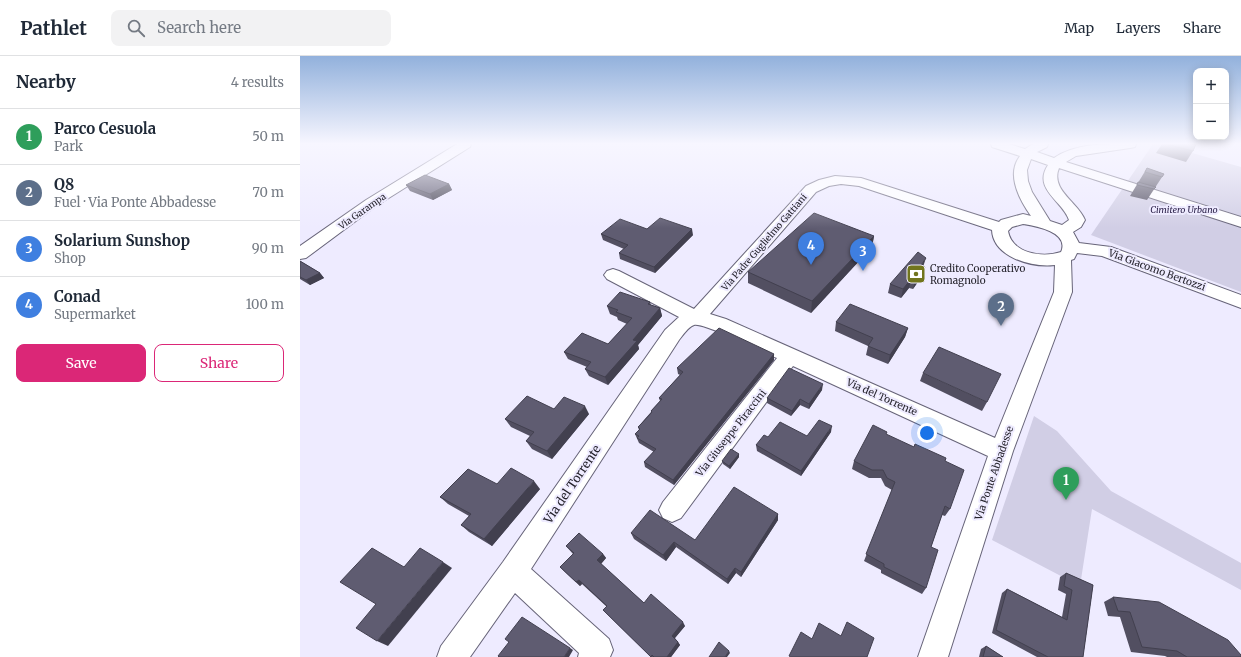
<!DOCTYPE html>
<meta charset="utf-8">
<style>
:root{--surface:#fff;--page:#f2f2f3;--text:#1f2937;--muted:#747a83;--line:#e0e1e3;--accent:#db2777}
body{margin:0;font-family:Merriweather,serif;background:var(--page);color:var(--text)}
.controls{position:absolute;right:12px;top:12px;display:grid;overflow:hidden;border-radius:8px;box-shadow:0 2px 10px #0003}
.controls button{width:36px;height:36px;display:grid;place-items:center;padding:0;border:0;border-bottom:1px solid var(--line);background:var(--surface);color:var(--text);font:20px sans-serif}
.you{position:absolute;left:627px;top:377px;width:14px;height:14px;margin:-10px;border:3px solid #fff;border-radius:50%;background:#1a73e8;box-shadow:0 0 0 6px #1a73e833}
.badge{display:grid;place-items:center;width:26px;height:26px;border-radius:50%;background:var(--accent);color:#fff;font-size:13px;font-weight:700}
.pin{position:absolute;translate:-50% -33px;filter:drop-shadow(0 1px 2px #0008)}
.pin::after{content:'';position:absolute;top:21px;width:14px;height:12px;background:inherit;clip-path:polygon(0 0,100% 0,50% 100%)}
.list{margin:0;padding:0;list-style:none}
h2{display:flex;justify-content:space-between;align-items:center;height:52px;margin:0;padding:0 16px;font-size:17px}
h2 small{font-size:13px;font-weight:400;color:var(--muted)}
.list li{display:grid;grid-template-columns:26px 1fr auto;gap:12px;align-items:center;box-sizing:border-box;height:56px;padding:0 16px;border-top:1px solid var(--line)}
.list b{display:block;font-size:15px;white-space:nowrap}
.list p{margin:0;font-size:13px;white-space:nowrap;color:var(--muted)}
.list em{font-size:13px;font-style:normal;color:var(--muted)}
.actions{display:flex;gap:8px;padding:12px 16px}
.actions a{flex:1;padding:9px 0;border:1px solid var(--accent);border-radius:8px;text-align:center;font-size:14px;color:var(--accent)}
.actions .main{background:var(--accent);color:#fff}
.icon{flex:none;width:22px;height:22px;fill:none;stroke:currentColor;stroke-width:2;stroke-linecap:round;stroke-linejoin:round}
.map{position:relative;flex:none;width:941px;height:601px;overflow:hidden}
header{display:flex;align-items:center;gap:24px;box-sizing:border-box;height:56px;padding:0 20px;background:var(--surface);border-bottom:1px solid var(--line)}
header strong{font-size:19px}
nav{display:flex;gap:22px;margin-inline-start:auto;font-size:14px}
.search{width:280px;height:36px;background:var(--page);display:flex;align-items:center;gap:10px;box-sizing:border-box;padding:0 14px;border-radius:8px;color:var(--muted);font-size:15px}
main{display:flex}
aside{flex:1;background:var(--surface)}
.map>svg:first-child{display:block}
.green{fill:#d1cee5}
.lines{fill:none;stroke-linecap:round;stroke-linejoin:round}
.minor-casing{stroke:#676479;stroke-width:2}
.minor{fill:#fff;fill-rule:evenodd}
.wall{fill:#524f61}
.shaded-wall{fill:#42404f}
.building{fill:#5f5c71;stroke:#42404f}
.labels{text-anchor:middle;dominant-baseline:central;stroke-width:4;stroke-linejoin:round;paint-order:stroke}
.far-park-label{font-size:9px;font-style:italic;fill:#2d234b;stroke:#eeebff}
.far-street-label{font-size:9px;fill:#25232c;stroke:#eeebff}
.poi-label{font-size:10px;fill:#25232c;stroke:#eeebff;text-anchor:start}
.street-label{font-size:10px;fill:#25232c;stroke:#eeebff}
.near-street-label{font-size:12px;fill:#25232c;stroke:#eeebff}
</style>
<header>
<strong>Pathlet</strong>
<div class="search"><svg class="icon" aria-label="search" viewBox="0 0 24 24"><circle cx="10" cy="10" r="6"/><path d="M15 15l6 6"/></svg>Search here</div>
<nav><a>Map</a><a>Layers</a><a>Share</a></nav>
</header>
<main>
<aside>
<h2>Nearby<small>4 results</small></h2>
<ul class="list">
<li><span class="badge" style="background:#2e9e5b">1</span><div><b>Parco Cesuola</b><p>Park</p></div><em>50 m</em></li>
<li><span class="badge" style="background:#5c6f8a">2</span><div><b>Q8</b><p>Fuel · Via Ponte Abbadesse</p></div><em>70 m</em></li>
<li><span class="badge" style="background:#3f7fe0">3</span><div><b>Solarium Sunshop</b><p>Shop</p></div><em>90 m</em></li>
<li><span class="badge" style="background:#3f7fe0">4</span><div><b>Conad</b><p>Supermarket</p></div><em>100 m</em></li>
</ul>
<div class="actions"><a class="main">Save</a><a>Share</a></div>
</aside>
<div class="map">
<svg width="941" height="601" viewBox="0 0 941 601">
<rect width="100%" height="100%" fill="#eeebff"/>
<g class="green">
<path d="M853 88H861L941 111V236L791 179Z"/>
<path d="M734 360 757 375 811 435 941 507V534L792 453 780 530 692 484Z"/>
</g>
<g class="lines">
<defs>
<g id="minor">
<path d="M157 88H171L170 91 76 150 6 202 0 203V190L66 144Z"/>
<path d="M691 88H709L725 93 733 88H748L747 91 737 96 754 102C777 86 810 88 836 88L835 91 830 92 776 100 766 106 941 161V171L759 112C750 134 778 146 785 164L781 171 773 176 779 187 811 191 941 239V252L802 200 777 197 774 203 771 204 772 236 713 395 648 601H618L688 400 493 310 381 462 372 466 363 462 359 454 363 446 477 302C464 297 404 266 394 269 388 271 383 279 379 284L231 513 309 583 313 594 310 601H278L279 597 215 537 170 601H137L141 590 203 506 365 274 379 261 307 223 304 219 307 215 313 213 319 215 394 253 506 130 519 124 535 120 561 122 699 166 701 164 723 158 731 160C719 143 706 118 720 100L692 91ZM731 103 748 109C732 133 763 145 769 164L762 169 750 165 732 136 728 125 727 114ZM541 128 559 130 692 174C693 201 732 212 755 209L754 236 695 382 426 263 410 258 516 136 529 130ZM723 168C736 170 770 176 761 196 743 202 712 198 708 175L712 171Z"/>
</g>
</defs>
<use href="#minor" class="minor-casing"/>
<use href="#minor" class="minor"/>
</g>
<g class="wall">
<path d="M862 88H896L893 95 886 106 856 97Z"/>
<path d="M847 112 864 118 847 144 830 140Z"/>
<path d="M149 128 152 134 133 144 110 135 106 129Z"/>
<path d="M347 173 393 179 355 217 320 203 319 197 324 193 303 184 301 178Z"/>
<path d="M574 180 572 191 511 257 448 227V216Z"/>
<path d="M0 205 20 217 24 222 10 229 0 223Z"/>
<path d="M624 210 622 220 613 233 609 232 601 242 588 237 590 228Z"/>
<path d="M350 246 351 249 360 252 362 260 338 289 339 293 308 329 289 320 285 313 287 311 268 303 264 296 308 288 327 268 318 264 317 261 310 258 307 250Z"/>
<path d="M536 266 608 272 605 281 588 308 566 299 568 290 535 275Z"/>
<path d="M474 298V304L374 429 345 411 344 406 354 396 339 387 335 378 339 374 338 371 351 356V355L360 345 359 342 380 319 378 318 377 312Z"/>
<path d="M623 317 687 346 682 355 620 325Z"/>
<path d="M522 334 509 353 500 349 491 360 467 347V342Z"/>
<path d="M254 353 289 358 252 403 232 393 226 385 230 380 211 371 205 363Z"/>
<path d="M531 376 501 420 457 395 456 389 468 381 507 380Z"/>
<path d="M586 379 645 405 650 453 645 460 642 459 631 491 626 532 622 538 581 517V514L564 505 592 434 585 430 581 422H569L552 413 554 405Z"/>
<path d="M439 398V401L430 413 423 408 422 405Z"/>
<path d="M197 428 240 433 192 490 169 476 161 469 169 460 148 448 140 441Z"/>
<path d="M478 458V464L441 521 436 517 428 528 376 491 366 505 334 483 331 477 395 484Z"/>
<path d="M266 490 303 498 306 502 301 508 344 547 385 570 375 582 378 586 380 589 371 601H351L307 558 303 554 307 551 282 528 280 530 264 515 260 511 273 498Z"/>
<path d="M766 517 793 529 783 601H737L692 577 702 537 707 533 762 561 766 538 758 534 760 521Z"/>
<path d="M813 541 941 601H867L865 600 831 596 820 561 808 560 804 546Z"/>
<path d="M686 590 703 601H679L681 593Z"/>
</g>
<g class="shaded-wall">
<path d="M149 128 152 134 133 144 130 138Z"/>
<path d="M392 173 393 179 355 217 354 211Z"/>
<path d="M574 180 572 191 511 257 512 245Z"/>
<path d="M626 202 623 211 621 209Z"/>
<path d="M625 211 622 220 613 233 615 224Z"/>
<path d="M20 217 24 222 10 229 6 224Z"/>
<path d="M611 223 609 232 601 242 603 233Z"/>
<path d="M360 252 362 260 338 289 339 293 308 329 305 321 333 284Z"/>
<path d="M608 272 605 281 588 308 590 299Z"/>
<path d="M474 298V304L374 429 373 424Z"/>
<path d="M523 328 522 334 509 353V348Z"/>
<path d="M500 343V349L491 360 492 355Z"/>
<path d="M285 350 289 358 252 403 247 395Z"/>
<path d="M532 370 531 376 501 420V415Z"/>
<path d="M439 398V401L430 413 429 410Z"/>
<path d="M234 425 240 433 192 490 184 483Z"/>
<path d="M478 458V464L441 521V516Z"/>
<path d="M374 486 376 491 366 505 363 499Z"/>
<path d="M303 498 306 502 300 509 297 504Z"/>
<path d="M143 506 152 512 88 590 77 585Z"/>
<path d="M435 512 436 517 428 528 427 523Z"/>
<path d="M279 524 282 528 280 530 276 526Z"/>
<path d="M383 566 385 570 374 583 372 580Z"/>
<path d="M378 586 380 589 371 601H367Z"/>
<path d="M270 592 273 594 269 601H264Z"/>
<path d="M429 595 430 597 427 601H425Z"/>
</g>
<g class="building">
<path d="M866 88H896L893 95Z"/>
<path d="M847 112 864 118 862 121 845 116Z"/>
<path d="M125 119 149 128 130 138 106 129Z"/>
<path d="M838 126 856 131 854 133 837 129Z"/>
<path d="M514 157 574 180 512 245 448 216Z"/>
<path d="M360 162 392 173 354 211 319 197 328 189 301 178 320 163 347 173Z"/>
<path d="M618 196 626 202 621 209 625 211 615 224 611 223 603 233 590 228Z"/>
<path d="M0 205 20 217 6 224 0 221Z"/>
<path d="M320 236 350 246 348 248 360 252 333 284 337 285 305 321 285 313 291 306 264 296 282 277 308 288 332 262 316 256 318 254 307 250Z"/>
<path d="M550 248 608 272 590 299 568 290 573 282 536 266Z"/>
<path d="M419 272 474 298 373 424 344 406 356 393 337 382 339 380 335 378 340 373 338 371 342 367 352 356 351 355 362 343 359 342 383 316 377 312Z"/>
<path d="M639 291 701 318 687 346 623 317Z"/>
<path d="M489 312 523 328 509 348 500 343 492 355 467 342Z"/>
<path d="M227 340 254 353 264 341 285 350 247 395 226 385 234 376 205 363Z"/>
<path d="M519 364 532 370 501 415 456 389 464 379 468 381 480 366 507 380Z"/>
<path d="M573 369 587 376 586 378 614 391 615 388 646 402 645 405 664 414 650 453 645 450 631 491 638 494 626 532 584 511V508L566 498 595 426 587 422 583 414H572L554 405Z"/>
<path d="M431 393 439 398 429 410 422 405Z"/>
<path d="M211 412 234 425 184 483 161 469 171 458 140 441 168 413 197 428Z"/>
<path d="M434 431 478 458 441 516 435 512 427 523 374 486 363 499 331 477 350 454 395 484Z"/>
<path d="M279 477 303 498 297 504 344 547 351 538 383 566 372 580 378 586 367 601H354L352 599 351 601 303 554 307 550 279 524 276 526 260 511 274 497 266 490Z"/>
<path d="M72 492 104 511 120 492 143 506 77 585 56 572 76 548 40 526Z"/>
<path d="M766 517 793 529 783 601H748L696 574 707 533 767 564 772 534 764 530Z"/>
<path d="M813 541 859 546 928 584 941 599V601H887L877 595 842 591 830 556 818 555Z"/>
<path d="M222 561 270 592 264 601H199L198 600 209 586 205 583Z"/>
<path d="M547 566 574 582 567 601H491L489 600 501 576 512 583 519 567 541 580Z"/>
<path d="M419 586 429 595 425 601H409Z"/>
<path d="M686 590 703 601H683Z"/>
</g>
<linearGradient id="sky" x2="0" y2="1"><stop stop-color="#92b1dc"/><stop offset="0.51" stop-color="#f7f6ff"/><stop offset="1" stop-color="#f7f6ff" stop-opacity="0"/></linearGradient>
<rect width="941" height="172" fill="url(#sky)"/>
<defs>
<symbol id="bank-square" viewBox="-11 -11 22 22"><rect x="-9" y="-9" width="18" height="18" rx="4" fill="#71751d" stroke="#eeebff"/><path d="M-6-4H6V4H-6ZM0-2.3a2.3 2.3 0 1 0 0 4.6a2.3 2.3 0 1 0 0-4.6Z" fill="#fff"/></symbol>
</defs>
<g fill-rule="evenodd">
<use href="#bank-square" x="605" y="207" width="22" height="22"/>
</g>
<g class="labels">
<g class="far-park-label">
<text x="884" y="153">Cimitero Urbano</text>
</g>
<g class="far-street-label">
<text transform="translate(62 155) rotate(-35)">Via Garampa</text>
<text transform="translate(464 186) rotate(-49)">Via Padre Guglielmo Gattiani</text>
</g>
<g class="poi-label">
<text x="630" y="212">Credito Cooperativo<tspan x="630" dy="12">Romagnolo</tspan></text>
</g>
<g class="street-label">
<text transform="translate(857 214) rotate(20)">Via Giacomo Bertozzi</text>
<text transform="translate(582 341) rotate(24)">Via del Torrente</text>
<text transform="translate(431 377) rotate(-52)">Via Giuseppe Piraccini</text>
<text transform="translate(694 417) rotate(-71)">Via Ponte Abbadesse</text>
</g>
<g class="near-street-label">
<text transform="translate(272 428) rotate(-56)">Via del Torrente</text>
</g>
</g>
</svg>
<div class="controls">
<button>+</button>
<button>−</button>
</div>
<div class="you"></div>
<div class="pin badge" style="left:766px;top:444px;background:#2e9e5b">1</div>
<div class="pin badge" style="left:701px;top:270px;background:#5c6f8a">2</div>
<div class="pin badge" style="left:563px;top:215px;background:#3f7fe0">3</div>
<div class="pin badge" style="left:511px;top:209px;background:#3f7fe0">4</div>
</div>
</main>
